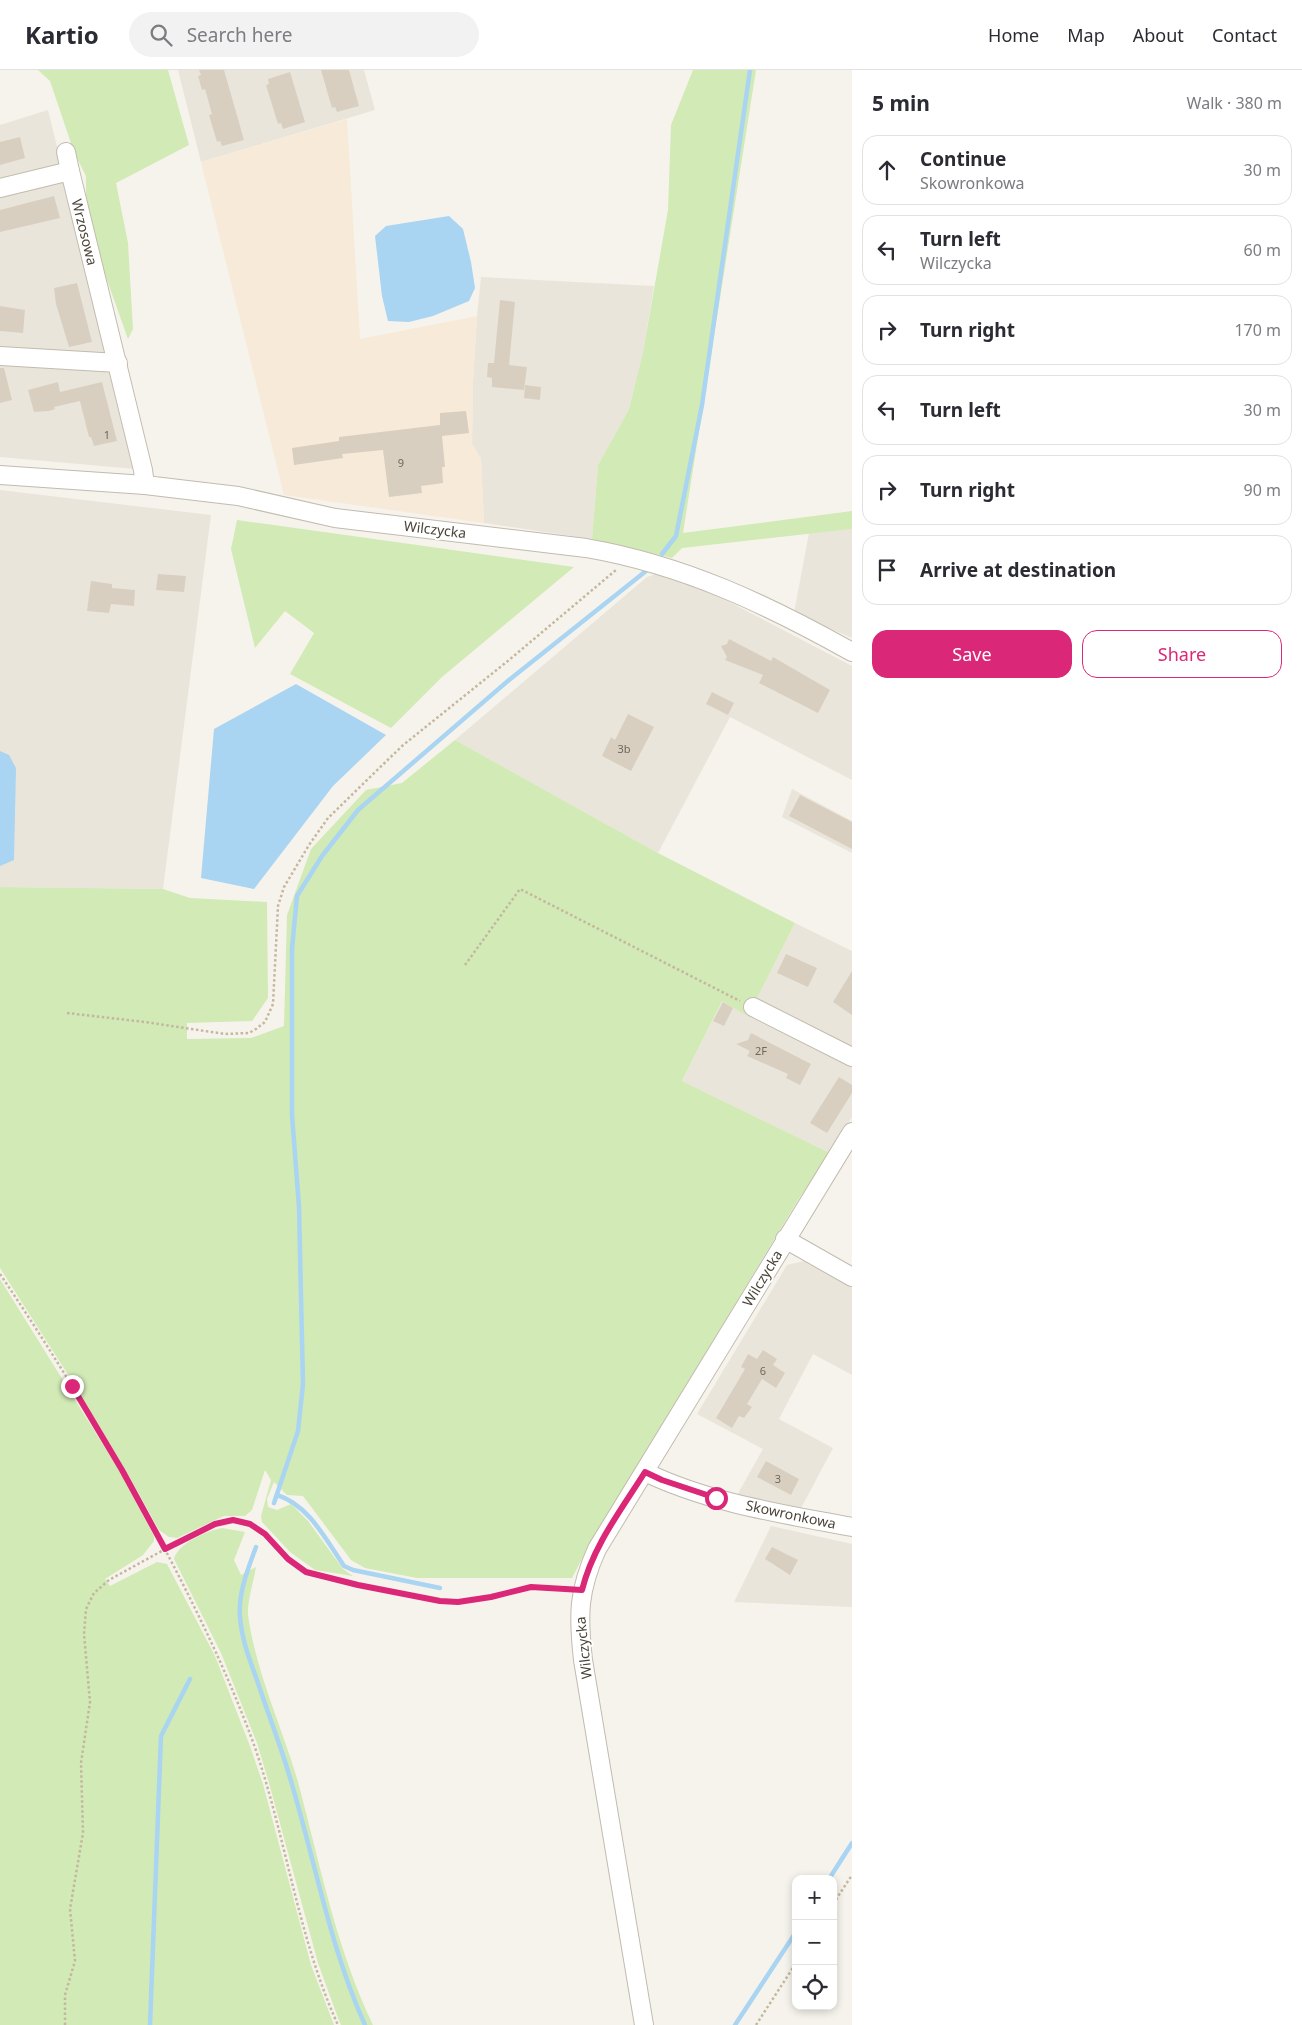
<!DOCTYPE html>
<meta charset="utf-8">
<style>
:root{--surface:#fff;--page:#f2f2f3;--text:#2b2b33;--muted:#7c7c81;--line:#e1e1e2;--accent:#db2777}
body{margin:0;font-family:"Noto Sans",sans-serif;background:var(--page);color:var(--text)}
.controls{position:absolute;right:15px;bottom:15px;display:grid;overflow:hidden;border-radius:10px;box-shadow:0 2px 8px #0003}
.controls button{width:45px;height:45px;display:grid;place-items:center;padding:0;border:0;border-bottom:1px solid var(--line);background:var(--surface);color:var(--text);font:25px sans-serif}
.stop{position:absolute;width:15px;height:15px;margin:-11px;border:4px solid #db2777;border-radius:50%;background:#fff}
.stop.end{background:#db2777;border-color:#fff;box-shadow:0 1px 5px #0008}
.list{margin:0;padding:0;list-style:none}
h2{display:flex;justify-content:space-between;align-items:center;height:65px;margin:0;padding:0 20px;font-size:21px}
h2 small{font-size:16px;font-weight:400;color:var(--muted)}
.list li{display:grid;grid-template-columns:32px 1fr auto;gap:15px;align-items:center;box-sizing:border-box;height:70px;margin:0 10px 10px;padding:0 10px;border:1px solid var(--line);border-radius:15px}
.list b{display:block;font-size:19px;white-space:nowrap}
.list p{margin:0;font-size:16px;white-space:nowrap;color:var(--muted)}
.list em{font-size:16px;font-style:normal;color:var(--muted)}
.actions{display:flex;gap:10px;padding:15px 20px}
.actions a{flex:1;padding:11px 0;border:1px solid var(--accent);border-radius:15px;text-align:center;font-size:18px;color:var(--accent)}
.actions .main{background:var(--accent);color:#fff}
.icon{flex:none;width:28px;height:28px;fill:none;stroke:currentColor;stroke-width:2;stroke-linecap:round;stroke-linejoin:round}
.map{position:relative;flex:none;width:852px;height:1955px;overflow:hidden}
header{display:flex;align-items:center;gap:30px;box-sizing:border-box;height:70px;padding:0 25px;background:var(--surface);border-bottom:1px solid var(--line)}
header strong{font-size:24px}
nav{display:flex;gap:28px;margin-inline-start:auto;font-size:18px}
.search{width:350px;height:45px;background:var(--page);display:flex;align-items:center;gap:12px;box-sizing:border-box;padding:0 18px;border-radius:28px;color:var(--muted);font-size:19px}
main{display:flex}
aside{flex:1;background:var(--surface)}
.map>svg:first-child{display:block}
.residential{fill:#eae5da}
.commercial{fill:#f7ead8}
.green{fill:#d2eab5}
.water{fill:#a9d4f2}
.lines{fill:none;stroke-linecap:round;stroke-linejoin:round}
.stream{stroke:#a9d4f2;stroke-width:4.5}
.building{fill:#d8cfc1}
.minor-casing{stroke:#c2bbae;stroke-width:20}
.path{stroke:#c4b79f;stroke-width:2.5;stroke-dasharray:2.5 2.5;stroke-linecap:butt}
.minor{stroke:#fff;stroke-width:18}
.route{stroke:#db2777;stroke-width:6}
.labels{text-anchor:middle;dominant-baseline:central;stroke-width:4;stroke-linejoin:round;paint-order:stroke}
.number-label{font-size:11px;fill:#6e675b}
.street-label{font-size:14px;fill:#4b4439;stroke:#fff}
</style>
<header>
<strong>Kartio</strong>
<div class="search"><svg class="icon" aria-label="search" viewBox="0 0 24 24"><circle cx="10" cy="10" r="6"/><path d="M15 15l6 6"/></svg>Search here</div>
<nav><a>Home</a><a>Map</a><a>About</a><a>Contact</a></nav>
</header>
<main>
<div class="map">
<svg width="852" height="1955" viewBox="0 0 852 1955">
<rect width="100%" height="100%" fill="#f6f3ec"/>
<g class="residential">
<path d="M178 0H364L375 40 201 92Z"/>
<path d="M48 40 112 302 135 399 0 387V55Z"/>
<path d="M481 207 654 216 643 282 629 339 598 395 592 469 484 453 481 389 472 374 473 311 477 246Z"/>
<path d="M0 420 211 445 163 819 0 817Z"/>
<path d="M852 459V568L794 543 809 463Z"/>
<path d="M659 503 718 526 852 596V710L730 647 658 783 455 670 647 507Z"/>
<path d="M792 719 852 751V783L782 747Z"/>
<path d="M795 853 852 881V1047L830 1083 682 1011 722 931 748 945Z"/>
<path d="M804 1191 852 1217V1305L813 1284 779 1349 833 1378 799 1442 736 1427 763 1379 697 1344 787 1195Z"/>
<path d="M771 1456 852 1474V1537L734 1532Z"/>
</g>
<path class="commercial" d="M347 49 360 269 477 246 473 311 472 374 481 389 484 453 284 425 201 92Z"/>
<g class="green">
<path d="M38 0H168L189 75 116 113 128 173 133 259 128 269 101 193 86 138V106L74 82 50 11Z"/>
<path d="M693 0H756L683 463 852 441V459L682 478 672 488 592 469 598 395 629 339 643 282 668 140 671 55Z"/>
<path d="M237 450 574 497 442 607 391 658 290 604 314 563 285 541 255 578 231 479Z"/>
<path d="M455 670 658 783 795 853 748 946 722 931 682 1011 830 1083 798 1130 586 1481 572 1508H417L365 1498 351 1490 303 1426 287 1425 274 1412 267 1429 268 1437 277 1440 291 1434 308 1451 343 1499 353 1506 365 1508 315 1500 290 1482 262 1452 261 1446 271 1410 265 1400 252 1440 245 1446H224L177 1468 169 1467 159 1460 125 1399 74 1314 0 1198V817L163 819 190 828 267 832 268 928 252 951 187 953V969L251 968 284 956 287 845 311 779 366 720 402 713Z"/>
<path d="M0 1209 120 1402 154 1466V1471L143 1485 105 1509 110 1516 157 1492 167 1494 215 1586 250 1676 263 1714 311 1895 334 1955H0Z"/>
<path d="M222 1458 245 1462 234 1490 241 1505 256 1497C254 1510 247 1532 248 1545 256 1603 282 1657 298 1712 320 1794 336 1878 373 1955H341L338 1948 318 1893 269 1713 257 1673 221 1583 174 1489C178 1473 207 1461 222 1458Z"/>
</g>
<g class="water">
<path d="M449 146 463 159 471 192 475 218 469 231 433 246 409 252 388 251 382 226 375 166 386 156Z"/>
<path d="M296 614 386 665 333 716 254 819 201 808 214 659Z"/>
<path d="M0 681 9 685 16 698 14 790 0 796Z"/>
</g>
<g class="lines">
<g class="stream">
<path d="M662 484 676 466 702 335 750 0"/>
<path d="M277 1425C309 1435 326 1470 344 1496L353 1500 440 1518"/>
<path d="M274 1433 298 1361 303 1314 299 1137 292 1045V879L297 826 322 786 358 740 509 610 646 501"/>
<path d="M256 1477C248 1499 238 1523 240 1547 242 1573 252 1595 260 1619 269 1646 279 1672 287 1698 314 1784 328 1873 365 1955"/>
<path d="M829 1809 852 1773"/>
<path d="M150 1955 161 1666 190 1609"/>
<path d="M735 1955 796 1862"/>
</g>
</g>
<g class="building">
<path d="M199 0H224L244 70 222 76 220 71 217 72 209 45 212 44 205 19 202 20 198 6 201 5Z"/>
<path d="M321 0H349L359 36 337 42 335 37 332 38Z"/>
<path d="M290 2 305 52 283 59 281 53 278 54 266 15 269 14 268 9Z"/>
<path d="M20 67 25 88 0 95V72Z"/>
<path d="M54 126 60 148 0 162V140Z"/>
<path d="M77 213 92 272 69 277 56 234 54 218Z"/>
<path d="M500 230 515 232 509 295 527 297 524 320 492 317V308L487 307 488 293H494Z"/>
<path d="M0 236 25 240 23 263 0 261Z"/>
<path d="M0 298H4L12 330 0 333Z"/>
<path d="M58 312 60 322 102 312 117 371 94 376 91 367H89L80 331 54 337 55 339 49 341 34 342 28 320Z"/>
<path d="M525 315 541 317 540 330 524 328Z"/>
<path d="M466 341 469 363 442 366 445 397H442L443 413 421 416 422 423 389 427 383 380 342 384 343 388 294 395 292 378 339 371V367L440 355V343Z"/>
<path d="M158 504 186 506 184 522 156 520Z"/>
<path d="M91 511 112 514V518L135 520 134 536 111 534 109 543 87 541Z"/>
<path d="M729 569 771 591 773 587 830 620 818 643 759 613 763 605 725 590 727 587 721 576 727 574Z"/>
<path d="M712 622 734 633 728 645 706 634Z"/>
<path d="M628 644 654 657 631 701 602 686 611 667 615 670Z"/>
<path d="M800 725 852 752V779L789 746Z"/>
<path d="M786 884 817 898 808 917 777 903Z"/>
<path d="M852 901V945L833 932Z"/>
<path d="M723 932 733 938 724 956 713 951Z"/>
<path d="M751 963 811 994 800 1015 786 1008 788 1004 747 986 750 981 736 974 748 970Z"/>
<path d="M839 1007 852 1015V1023L827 1063 810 1053Z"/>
<path d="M763 1280 777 1289 773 1295 785 1303 776 1318 762 1309 747 1334 752 1337 744 1348 739 1346 732 1358 716 1348 745 1299 741 1297 748 1284 757 1289Z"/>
<path d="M766 1391 799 1409 791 1425 757 1407Z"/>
<path d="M772 1477 798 1490 790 1505 765 1489Z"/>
</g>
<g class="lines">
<defs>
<g id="minor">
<path d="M66 82 70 101"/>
<path d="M0 118 70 101 143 400 145 415"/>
<path d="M0 286 118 293"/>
<path d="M0 405 145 415 238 426 335 448 586 478C684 495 766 534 852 582"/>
<path d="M753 937 852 987"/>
<path d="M785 1169 852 1207"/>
<path d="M645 1402C709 1433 783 1444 852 1457"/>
<path d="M644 1955 583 1590C578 1545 578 1521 597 1479L852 1062"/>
</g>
</defs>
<use href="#minor" class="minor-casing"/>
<g class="path">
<path d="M465 895 520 819 740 931"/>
<path d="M67 943 145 952 225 964 249 963 256 959 265 952 273 934 278 836 284 817 309 775 328 748 402 676 509 590 616 500"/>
<path d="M0 1204C54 1284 105 1368 151 1453 189 1524 225 1596 253 1672 286 1765 297 1865 338 1955"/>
<path d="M833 1834 852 1805"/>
<path d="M65 1955V1925L75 1891 70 1839 83 1763 81 1693 90 1632 84 1564 86 1539 94 1523 109 1510 189 1466 215 1454 233 1451 250 1454 265 1464 288 1489 306 1502 358 1515 440 1531 458 1532 491 1527 531 1517 568 1519"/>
<path d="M756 1955 796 1893"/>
</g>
<use href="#minor" class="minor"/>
</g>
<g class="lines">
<path class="route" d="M72 1316 122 1400 165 1479 215 1454 233 1450 250 1454 265 1464 288 1489 306 1502 358 1515 440 1531 458 1532 491 1527 531 1517 582 1520C593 1476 621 1440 645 1402L662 1410 716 1428"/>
</g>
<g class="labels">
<g class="number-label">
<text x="107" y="364">1</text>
<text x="401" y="392">9</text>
<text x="624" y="678">3b</text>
<text x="761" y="980">2F</text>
<text x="763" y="1300">6</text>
<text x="778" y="1408">3</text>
</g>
<g class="street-label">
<text transform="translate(85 162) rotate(76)">Wrzosowa</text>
<text transform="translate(435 459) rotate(7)">Wilczycka</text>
<text transform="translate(762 1208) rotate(-59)">Wilczycka</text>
<text transform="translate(791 1444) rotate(12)">Skowronkowa</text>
<text transform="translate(583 1578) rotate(-96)">Wilczycka</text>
</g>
</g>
</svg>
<div class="controls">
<button>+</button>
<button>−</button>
<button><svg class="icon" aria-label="locate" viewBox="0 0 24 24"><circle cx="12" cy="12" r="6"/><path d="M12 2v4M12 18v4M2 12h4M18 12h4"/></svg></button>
</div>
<div class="stop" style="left:716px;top:1428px"></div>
<div class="stop end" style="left:72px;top:1316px"></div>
</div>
<aside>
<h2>5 min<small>Walk · 380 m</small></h2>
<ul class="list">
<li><svg class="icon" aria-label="ahead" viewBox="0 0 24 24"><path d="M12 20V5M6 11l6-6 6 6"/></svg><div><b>Continue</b><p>Skowronkowa</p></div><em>30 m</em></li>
<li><svg class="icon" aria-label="left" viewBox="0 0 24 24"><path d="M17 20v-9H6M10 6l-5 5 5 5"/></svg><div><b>Turn left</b><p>Wilczycka</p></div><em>60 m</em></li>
<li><svg class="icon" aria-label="right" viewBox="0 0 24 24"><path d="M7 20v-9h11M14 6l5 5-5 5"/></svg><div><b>Turn right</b></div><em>170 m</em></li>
<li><svg class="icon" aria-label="left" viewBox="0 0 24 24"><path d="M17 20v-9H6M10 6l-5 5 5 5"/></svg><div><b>Turn left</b></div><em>30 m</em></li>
<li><svg class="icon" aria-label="right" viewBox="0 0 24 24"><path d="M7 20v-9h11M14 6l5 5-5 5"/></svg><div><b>Turn right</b></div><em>90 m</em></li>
<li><svg class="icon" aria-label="arrive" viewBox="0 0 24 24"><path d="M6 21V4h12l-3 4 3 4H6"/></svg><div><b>Arrive at destination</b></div></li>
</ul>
<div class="actions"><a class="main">Save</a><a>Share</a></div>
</aside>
</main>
